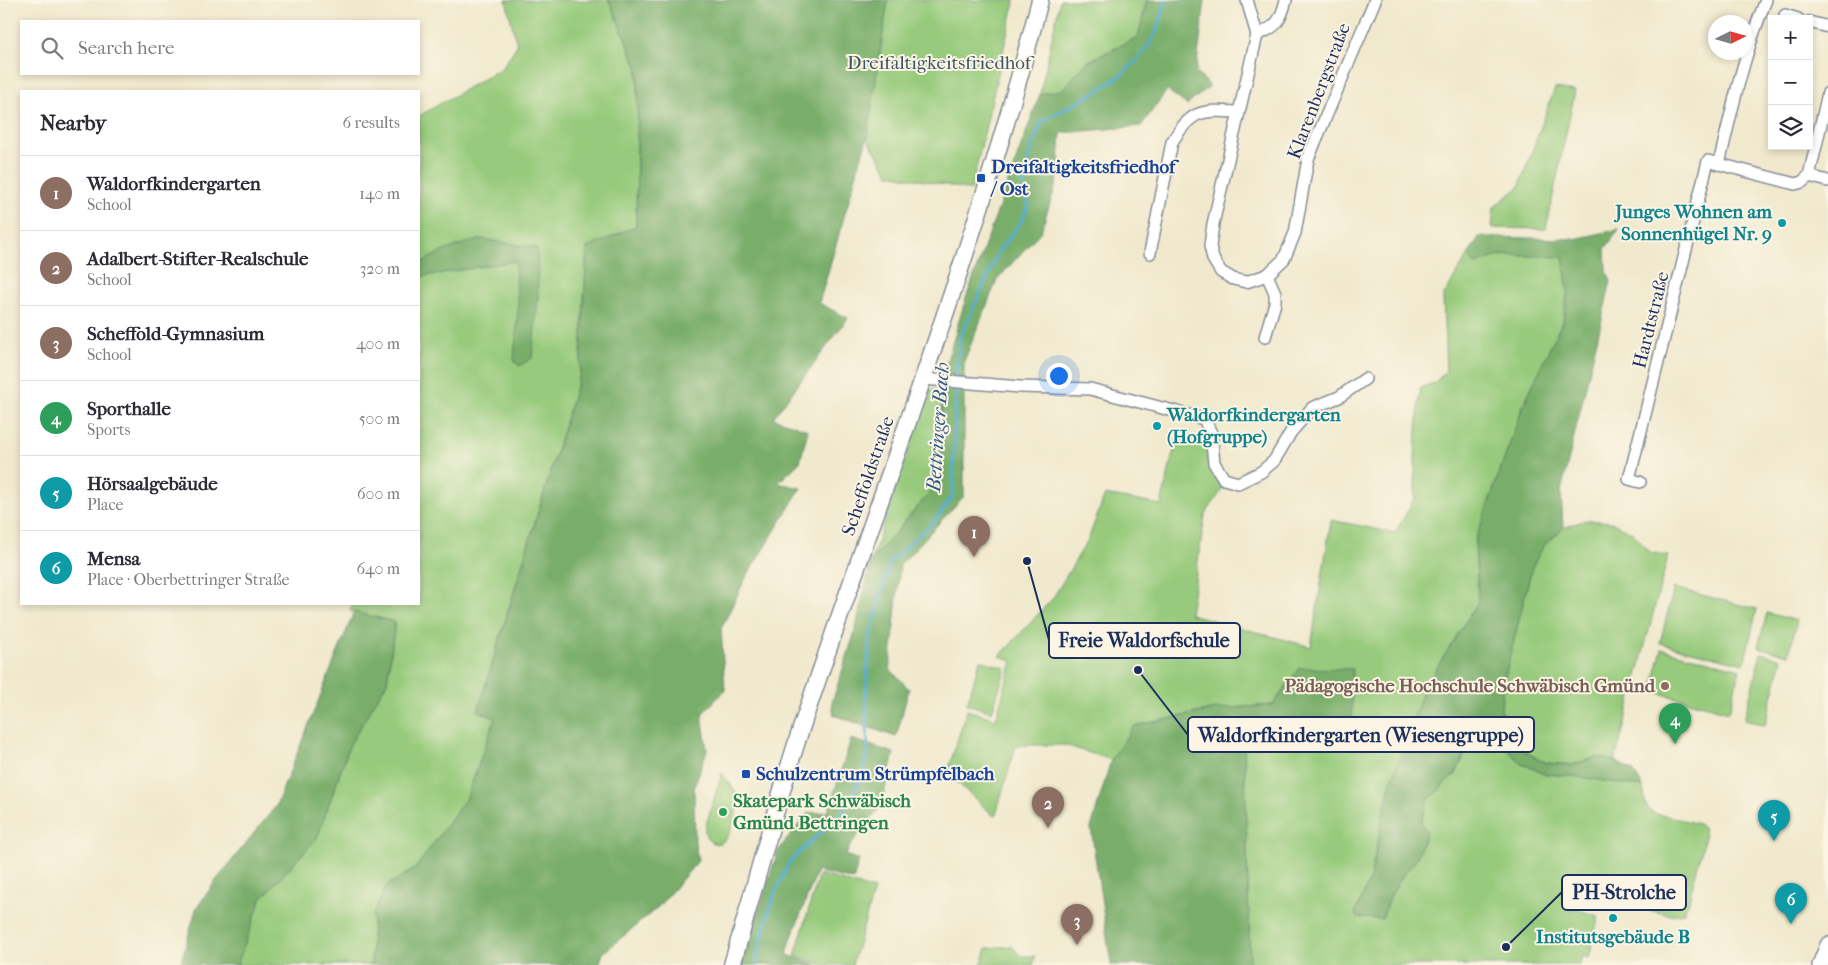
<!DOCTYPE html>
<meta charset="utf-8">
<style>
:root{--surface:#fff;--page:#f2f2f3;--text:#2b2b33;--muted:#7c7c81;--line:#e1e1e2;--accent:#d93025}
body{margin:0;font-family:"IM FELL French Canon",serif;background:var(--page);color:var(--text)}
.controls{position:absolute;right:15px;top:15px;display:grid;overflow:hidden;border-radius:0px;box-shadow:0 2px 8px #0003}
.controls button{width:45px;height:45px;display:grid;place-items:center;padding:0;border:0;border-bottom:1px solid var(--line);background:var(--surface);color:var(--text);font:25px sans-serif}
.compass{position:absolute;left:1708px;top:15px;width:45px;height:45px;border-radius:50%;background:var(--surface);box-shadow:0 2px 8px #0003;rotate:85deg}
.you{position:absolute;left:1058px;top:375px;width:18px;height:18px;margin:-12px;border:4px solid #fff;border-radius:50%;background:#1a73e8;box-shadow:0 0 0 8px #1a73e833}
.badge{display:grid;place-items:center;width:32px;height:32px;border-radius:50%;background:var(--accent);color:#fff;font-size:16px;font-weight:700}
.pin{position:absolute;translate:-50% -41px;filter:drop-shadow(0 1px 2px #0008)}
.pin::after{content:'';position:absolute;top:26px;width:18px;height:15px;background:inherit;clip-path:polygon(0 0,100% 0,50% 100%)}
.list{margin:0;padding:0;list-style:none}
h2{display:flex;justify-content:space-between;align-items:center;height:65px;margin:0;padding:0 20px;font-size:21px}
h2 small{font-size:16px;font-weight:400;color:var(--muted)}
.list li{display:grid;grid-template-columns:32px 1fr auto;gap:15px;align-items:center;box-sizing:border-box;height:75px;padding:0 20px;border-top:1px solid var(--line)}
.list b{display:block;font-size:19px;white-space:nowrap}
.list p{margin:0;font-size:16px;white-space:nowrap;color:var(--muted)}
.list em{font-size:16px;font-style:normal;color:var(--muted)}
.icon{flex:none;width:28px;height:28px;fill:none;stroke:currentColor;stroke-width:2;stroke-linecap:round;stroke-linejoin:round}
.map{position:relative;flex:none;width:1828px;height:965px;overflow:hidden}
.search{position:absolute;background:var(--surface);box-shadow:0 2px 8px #0003;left:20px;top:20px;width:400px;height:55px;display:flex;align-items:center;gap:12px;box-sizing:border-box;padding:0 18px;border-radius:0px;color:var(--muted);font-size:19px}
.panel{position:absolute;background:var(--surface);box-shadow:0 2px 8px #0003;left:20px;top:90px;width:400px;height:515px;border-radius:0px}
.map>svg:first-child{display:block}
.green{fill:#97ca7b;stroke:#597c6c}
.forest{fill:#79ae6b;stroke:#4a6e64}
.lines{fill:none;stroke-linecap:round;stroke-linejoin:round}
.stream{stroke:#55aed2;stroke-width:3}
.minor-casing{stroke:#868c96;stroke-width:14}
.tertiary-casing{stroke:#868c96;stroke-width:18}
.secondary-casing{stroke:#868c96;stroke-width:19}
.minor{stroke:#fff;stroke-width:11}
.tertiary{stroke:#fff;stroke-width:15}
.secondary{stroke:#fff;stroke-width:16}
.transit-dot{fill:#1a4fb4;stroke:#fcf5e5;stroke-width:2}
.culture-dot{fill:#0f9aa8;stroke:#fcf5e5;stroke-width:2}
.education-dot{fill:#8d6e63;stroke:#fcf5e5;stroke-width:2}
.leisure-dot{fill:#2e9e5b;stroke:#fcf5e5;stroke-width:2}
.labels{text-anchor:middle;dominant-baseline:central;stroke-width:4;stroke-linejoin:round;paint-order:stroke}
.park-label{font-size:19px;fill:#3a5665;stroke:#fcf5e5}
.street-label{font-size:19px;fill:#1b2f5e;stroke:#fcf5e5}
.transit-label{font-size:19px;font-weight:bold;fill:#164399;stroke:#fcf5e5;text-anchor:start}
.culture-label{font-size:19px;font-weight:bold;fill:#0d838f;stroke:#fcf5e5;text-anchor:end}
.education-label{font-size:19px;font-weight:bold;fill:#785e54;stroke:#fcf5e5;text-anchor:end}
.leisure-label{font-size:19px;font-weight:bold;fill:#27864d;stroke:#fcf5e5;text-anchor:start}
.water-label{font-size:20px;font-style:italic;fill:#2f5b87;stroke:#fcf5e5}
.leader{fill:none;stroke:#1b2f5e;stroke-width:2}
.callout-dot{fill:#1b2f5e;stroke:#fcf5e5;stroke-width:2}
.callout{fill:#fcf5e5;stroke:#1b2f5e;stroke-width:2}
.callout-label{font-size:20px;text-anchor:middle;font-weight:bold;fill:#1b2f5e}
</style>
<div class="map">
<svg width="1828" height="965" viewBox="0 0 1828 965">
<rect width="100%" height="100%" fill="#fcf5e5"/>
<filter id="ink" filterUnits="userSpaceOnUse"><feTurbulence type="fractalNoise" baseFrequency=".02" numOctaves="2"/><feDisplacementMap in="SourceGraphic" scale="10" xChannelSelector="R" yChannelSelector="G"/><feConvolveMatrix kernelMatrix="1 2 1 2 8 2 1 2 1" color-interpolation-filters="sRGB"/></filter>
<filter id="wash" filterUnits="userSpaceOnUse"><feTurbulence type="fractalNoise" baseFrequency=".0096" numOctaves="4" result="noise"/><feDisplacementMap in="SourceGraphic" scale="20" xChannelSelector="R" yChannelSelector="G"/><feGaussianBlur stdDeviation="1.12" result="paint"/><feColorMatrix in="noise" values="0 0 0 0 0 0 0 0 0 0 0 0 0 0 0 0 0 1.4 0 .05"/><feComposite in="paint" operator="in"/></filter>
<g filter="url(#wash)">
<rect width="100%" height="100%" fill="#f0e9cd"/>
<g class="green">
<path d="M506 0H609L638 69 636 226 587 248 580 374 478 710 495 718 467 797 416 868 386 886 373 915 371 965H237L261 899 317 838 350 744 387 682 395 622 354 612 350 611 352 604H419V116L502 68 517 45Z"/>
<path d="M888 0H1015L971 190 889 174 867 138Z"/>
<path d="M1060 0H1147L1138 37 1087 62 1062 90 1040 94Z"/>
<path d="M1555 88 1575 91 1546 229 1492 228 1494 207 1519 187Z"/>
<path d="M1468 255 1475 264 1501 255 1563 257 1568 291 1563 320 1523 406 1475 541 1478 602 1459 634 1389 788 1370 879 1355 913 1382 919 1388 900 1403 875 1416 860 1421 822 1428 799 1437 793 1446 781 1455 775 1463 759 1467 744 1475 733 1499 739 1518 761 1544 774 1573 776 1643 787 1646 806 1653 813 1699 824 1703 828 1705 837 1688 904 1683 913 1671 915 1624 905 1628 887 1613 883 1611 891 1578 882 1571 908 1599 916 1589 958 1582 956 1580 965H1250L1244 735 1351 733 1299 668 1273 705 1217 709 1134 726 1111 760 1065 745H1016L995 817 947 773 967 710 996 719 1012 661 1000 656 1053 598 1088 540 1105 495 1161 505 1177 437 1208 440 1210 464 1223 488 1205 515 1190 614 1311 647 1331 520 1395 533 1415 498V458L1420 388 1434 383 1446 371 1443 297Z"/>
<path d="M942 389 940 481 871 561 929 390Z"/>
<path d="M1586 520 1611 522 1633 533 1650 552 1668 556 1615 761 1596 757 1572 765 1547 763 1525 752 1509 733 1501 709 1503 684 1532 567 1544 545 1563 528Z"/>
<path d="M1674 588 1757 609 1744 664 1660 643Z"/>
<path d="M1767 613 1797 621 1789 655 1758 647Z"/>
<path d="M1662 649 1740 669 1729 712 1651 691Z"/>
<path d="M1761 653 1782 659 1765 725 1744 720Z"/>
<path d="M980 660 1006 668 992 712 967 704Z"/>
<path d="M722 773 740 798C736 810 731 852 711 842 706 839 705 833 705 828Z"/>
<path d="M819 874 874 890 852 965H824L795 956Z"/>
<path d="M1012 946 1021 956H1035L1033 965H981L987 948Z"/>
</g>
<g class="forest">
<path d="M609 0H888L867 138 819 303 848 318 773 418 808 430 800 462 778 483 801 488 745 579 721 629 725 690 702 714 707 750 694 787 695 843 698 861 658 907 603 953 599 965H371L373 915 386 886 416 868 467 797 495 718 478 711 580 374 587 248 636 226 638 69Z"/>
<path d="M1147 0H1205L1196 72 1210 86 1187 105 1167 90 1141 126 1061 133 1058 178 1041 231 997 280 964 361V496L900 565 890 669 909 689 896 737 834 715 832 702 855 632 871 561 940 481 943 374 966 298 1040 94 1062 90 1087 62 1138 37Z"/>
<path d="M1619 229 1605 249 1606 269 1611 281 1561 491 1563 528 1544 545 1532 567 1503 684 1501 709 1509 733 1525 752 1547 763 1572 765 1596 757 1615 761 1633 771 1643 787 1573 776 1544 774 1518 761 1499 739 1475 733 1467 744 1463 759 1455 775 1446 781 1437 793 1428 799 1421 822 1427 831 1416 860 1403 875 1388 900 1382 919 1357 918 1355 913 1370 879 1389 788 1424 688 1478 602 1475 542 1523 406 1563 320 1568 291 1563 257 1501 255 1475 264 1468 255 1479 237 1575 239Z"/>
<path d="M483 239 537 248 538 296 532 358 519 366 514 360 518 309 515 261 419 277V264C439 251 460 244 483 239Z"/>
<path d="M354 612 395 622 387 682 350 744 317 838 261 899 237 965H180L196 909 217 879 276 806Z"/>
<path d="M1299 668 1352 669V733L1244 735 1250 965H1111L1091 828 1111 760 1134 726 1217 709 1273 705Z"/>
<path d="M851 739 894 753 881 806 851 844 846 855 859 860 853 880 817 871 790 942 787 955 817 965H741L778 851 808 813 828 812Z"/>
</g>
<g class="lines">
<path class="stream" d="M758 965 757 954 773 898 789 862 844 811 859 782 868 754 866 698 869 641 890 562 936 519 953 496 956 371 960 338 999 251 1021 222 1028 207 1023 181 1031 149 1042 121C1085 98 1136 77 1157 30 1161 21 1163 10 1166 0"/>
</g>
</g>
<g filter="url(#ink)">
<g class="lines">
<defs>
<g id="minor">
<path d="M1247 0 1257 35 1213 224 1210 246 1213 259 1221 272 1233 279 1246 282 1267 275 1284 259 1295 233 1308 159 1375 0"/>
<path d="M1785 15 1798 19"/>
<path d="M1809 22 1828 27"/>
<path d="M1257 35C1277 27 1281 20 1286 0"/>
<path d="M1719 164 1795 184 1802 182 1809 176 1828 181"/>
<path d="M1809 176 1828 93"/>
<path d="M1150 253 1172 142C1192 109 1202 110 1238 112"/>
<path d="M1265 337 1275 303V293L1267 275"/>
<path d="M923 379 1020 387 1090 389 1204 419 1211 433 1214 463 1224 479 1238 483 1261 472 1274 461 1291 432 1312 408 1339 397 1365 379"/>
<path d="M1640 482 1629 479 1708 161 1719 164C1732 109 1744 53 1766 0"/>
</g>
<path id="tertiary" d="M1820 965 1828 945"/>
<path id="secondary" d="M732 965C757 880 778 795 807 711 887 475 978 242 1040 0"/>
</defs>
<use href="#minor" class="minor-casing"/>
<use href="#tertiary" class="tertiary-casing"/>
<use href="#secondary" class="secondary-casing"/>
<use href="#minor" class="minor"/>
<use href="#tertiary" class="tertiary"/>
<use href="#secondary" class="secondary"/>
</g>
</g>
<g class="transit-dot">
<rect x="976" y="173" width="10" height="10" rx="2.5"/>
<rect x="741" y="769" width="10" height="10" rx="2.5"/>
</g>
<g class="culture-dot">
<circle cx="1782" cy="223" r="5"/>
<circle cx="1157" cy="426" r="5"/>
<circle cx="1613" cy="918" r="5"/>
</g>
<circle class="education-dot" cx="1665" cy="686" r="5"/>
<circle class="leisure-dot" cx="723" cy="812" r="5"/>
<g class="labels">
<g class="park-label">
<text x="939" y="63">Dreifaltigkeitsfriedhof</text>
</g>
<g class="street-label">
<text transform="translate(1319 91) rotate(-69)">Klarenbergstraße</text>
<text transform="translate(1651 320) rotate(-76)">Hardtstraße</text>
<text transform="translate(868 476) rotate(-71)">Scheffoldstraße</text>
</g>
<g class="transit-label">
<text x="991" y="167">Dreifaltigkeitsfriedhof<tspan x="991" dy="22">/ Ost</tspan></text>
<text x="756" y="774">Schulzentrum Strümpfelbach</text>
</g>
<g class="culture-label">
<text x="1772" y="212">Junges Wohnen am<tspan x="1772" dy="22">Sonnenhügel Nr. 9</tspan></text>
<text x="1167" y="415" text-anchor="start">Waldorfkindergarten<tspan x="1167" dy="22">(Hofgruppe)</tspan></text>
<text x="1613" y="937" text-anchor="middle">Institutsgebäude B</text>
</g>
<g class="education-label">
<text x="1655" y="686">Pädagogische Hochschule Schwäbisch Gmünd</text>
</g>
<g class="leisure-label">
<text x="733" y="801">Skatepark Schwäbisch<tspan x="733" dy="22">Gmünd Bettringen</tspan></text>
</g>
<g class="water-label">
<text transform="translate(938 427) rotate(-86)">Bettringer Bach</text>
</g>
</g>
<path class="leader" d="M1027 561L1049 640M1138 670L1188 735M1506 947L1562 892"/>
<g class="callout-dot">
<circle cx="1027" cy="561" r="5"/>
<circle cx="1138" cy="670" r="5"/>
<circle cx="1506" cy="947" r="5"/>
</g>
<g class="callout">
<rect x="1049" y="623" width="191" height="35" rx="5"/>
<rect x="1188" y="717" width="346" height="35" rx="5"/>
<rect x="1562" y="875" width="124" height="35" rx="5"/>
</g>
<g class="callout-label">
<text x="1144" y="647">Freie Waldorfschule</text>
<text x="1361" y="742">Waldorfkindergarten (Wiesengruppe)</text>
<text x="1624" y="899">PH-Strolche</text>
</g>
</svg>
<div class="controls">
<button>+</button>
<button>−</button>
<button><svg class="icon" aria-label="layers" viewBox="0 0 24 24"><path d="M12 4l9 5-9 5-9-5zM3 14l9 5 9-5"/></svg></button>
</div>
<svg class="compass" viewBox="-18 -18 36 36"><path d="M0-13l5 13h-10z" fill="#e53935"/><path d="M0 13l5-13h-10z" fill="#7c7c81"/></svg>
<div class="you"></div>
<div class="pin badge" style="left:974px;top:557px;background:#8d6e63">1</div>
<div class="pin badge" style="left:1048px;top:828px;background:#8d6e63">2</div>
<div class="pin badge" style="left:1077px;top:945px;background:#8d6e63">3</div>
<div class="pin badge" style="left:1675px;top:744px;background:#2e9e5b">4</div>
<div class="pin badge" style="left:1774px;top:841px;background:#0f9aa8">5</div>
<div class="pin badge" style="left:1791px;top:924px;background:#0f9aa8">6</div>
<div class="search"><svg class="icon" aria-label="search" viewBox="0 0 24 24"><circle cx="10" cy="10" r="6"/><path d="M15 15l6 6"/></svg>Search here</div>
<section class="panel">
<h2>Nearby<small>6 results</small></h2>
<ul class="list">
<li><span class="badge" style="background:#8d6e63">1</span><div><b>Waldorfkindergarten</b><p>School</p></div><em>140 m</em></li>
<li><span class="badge" style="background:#8d6e63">2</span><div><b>Adalbert-Stifter-Realschule</b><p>School</p></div><em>320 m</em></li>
<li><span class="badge" style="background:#8d6e63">3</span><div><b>Scheffold-Gymnasium</b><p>School</p></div><em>400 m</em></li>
<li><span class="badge" style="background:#2e9e5b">4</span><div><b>Sporthalle</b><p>Sports</p></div><em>500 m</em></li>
<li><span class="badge" style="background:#0f9aa8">5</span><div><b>Hörsaalgebäude</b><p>Place</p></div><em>600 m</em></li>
<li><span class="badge" style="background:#0f9aa8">6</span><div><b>Mensa</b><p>Place · Oberbettringer Straße</p></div><em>640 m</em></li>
</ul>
</section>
</div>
